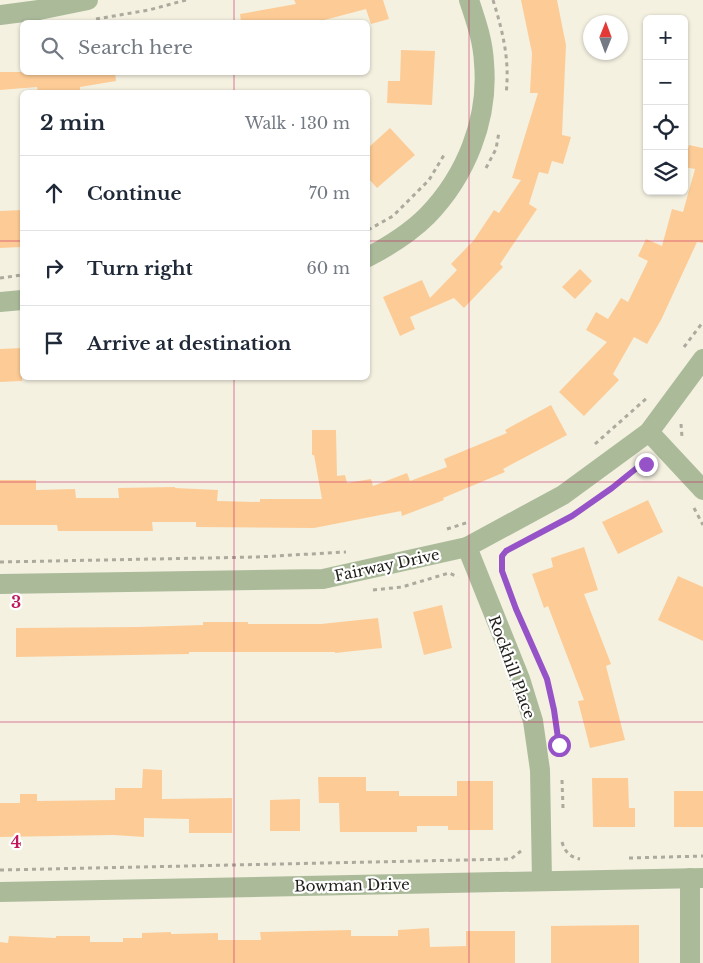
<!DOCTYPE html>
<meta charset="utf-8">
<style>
:root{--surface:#fff;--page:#f2f2f3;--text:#1f2937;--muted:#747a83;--line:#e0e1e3}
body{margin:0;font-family:"Libre Baskerville",serif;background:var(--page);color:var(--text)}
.controls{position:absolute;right:15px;top:15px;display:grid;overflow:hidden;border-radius:8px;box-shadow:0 1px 4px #0004}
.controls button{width:45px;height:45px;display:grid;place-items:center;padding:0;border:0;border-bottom:1px solid var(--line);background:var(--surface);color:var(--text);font:25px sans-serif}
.compass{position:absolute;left:583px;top:15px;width:45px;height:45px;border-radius:50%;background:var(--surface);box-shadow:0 1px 4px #0004;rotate:1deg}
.stop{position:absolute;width:15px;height:15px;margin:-11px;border:4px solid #9653c8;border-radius:50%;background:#fff}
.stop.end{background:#9653c8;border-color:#fff;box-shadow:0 1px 5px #0008}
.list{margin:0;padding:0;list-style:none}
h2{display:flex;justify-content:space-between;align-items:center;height:65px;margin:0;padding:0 20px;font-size:21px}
h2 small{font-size:16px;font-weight:400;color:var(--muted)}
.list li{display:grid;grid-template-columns:32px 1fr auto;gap:15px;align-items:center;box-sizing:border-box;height:75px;padding:0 20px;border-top:1px solid var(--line)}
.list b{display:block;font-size:19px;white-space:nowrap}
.list em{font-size:16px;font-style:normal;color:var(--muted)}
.icon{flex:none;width:28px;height:28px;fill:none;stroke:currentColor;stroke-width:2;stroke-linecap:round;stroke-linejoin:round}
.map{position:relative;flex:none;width:703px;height:963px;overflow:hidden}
.search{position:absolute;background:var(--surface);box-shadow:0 1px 4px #0004;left:20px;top:20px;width:350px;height:55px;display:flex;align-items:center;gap:12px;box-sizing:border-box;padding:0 18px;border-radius:8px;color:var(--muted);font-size:19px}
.panel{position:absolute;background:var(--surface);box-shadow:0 1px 4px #0004;left:20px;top:90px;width:350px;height:290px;border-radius:8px}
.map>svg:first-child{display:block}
.building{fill:#fdcc96}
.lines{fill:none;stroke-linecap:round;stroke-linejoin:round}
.path{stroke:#acaa9d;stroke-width:3;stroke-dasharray:4 4;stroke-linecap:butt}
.street{stroke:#abbb9a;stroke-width:20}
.route{stroke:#9653c8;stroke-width:6}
.grid{fill:none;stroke:#c2185b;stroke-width:1;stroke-opacity:0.55}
.labels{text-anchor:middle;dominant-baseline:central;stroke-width:4.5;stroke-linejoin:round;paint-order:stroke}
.street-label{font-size:15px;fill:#1f1e19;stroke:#fff}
.grid-label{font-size:16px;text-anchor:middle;font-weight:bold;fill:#c2185b;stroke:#fff;stroke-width:4.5;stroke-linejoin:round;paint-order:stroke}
</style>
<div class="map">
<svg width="703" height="963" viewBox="0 0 703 963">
<rect width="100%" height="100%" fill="#f4f1e1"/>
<g class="building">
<path d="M294 0H383L389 19 371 24 366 9 317 22H241L240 14 296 4Z"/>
<path d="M521 0H557L566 45 562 135 571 137 563 164 552 161 548 174 539 172 529 204 537 209 500 264 503 267 464 308 454 298 410 317 415 329 400 336 383 297 422 280 430 298 457 270 451 264 474 240 494 210 499 213 521 180 512 178 538 93H530L532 53Z"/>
<path d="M401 50 435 51 432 105 387 103 388 81H400Z"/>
<path d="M0 72H115L116 81 80 87V90L53 92H38L37 87 0 90Z"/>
<path d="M390 128 415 155 377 188 368 178V148Z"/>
<path d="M689 145 703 148V243L697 242 661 320 647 344 634 337 613 374 619 380 584 416 559 392 607 342 586 330 596 312 608 319 621 298 628 302 648 261 638 256 646 239 662 246 672 209 683 212 695 169 684 167Z"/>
<path d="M22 210V247L0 248V211Z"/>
<path d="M580 269 592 281 575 299 562 287Z"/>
<path d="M22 348V381L0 382V349Z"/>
<path d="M551 405 567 435 503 469 505 472 443 498 444 500 402 516 401 511 314 528 196 527V522H152L153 531H58L57 525H0V480H36V490L75 489 76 498H119L118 488 175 487V488L218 490 217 501 260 502V499H322L314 455H312V430H336L337 476 345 475 347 483 371 479 373 486 407 473 410 481 447 467 444 459 507 433 505 430Z"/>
<path d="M648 500 663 532 618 554 602 522Z"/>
<path d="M584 547 598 590 584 594 611 664 606 666 625 740 590 748 578 701 584 700 548 606 544 608 532 574 553 567 551 558Z"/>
<path d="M678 576 703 587V641L658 620Z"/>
<path d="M442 605 452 648 424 655 413 612Z"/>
<path d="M378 618 382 648 335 653V652H189V654L16 657V628L138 627 203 625V622H248V624H321Z"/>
<path d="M143 769 162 770V799L232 798V833H189V819L144 818V837L114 835 0 837V803H20V794H37V801L115 800V788H142Z"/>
<path d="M318 777H366V791H399V796H457V781H493V830H448V826H417V832H340L339 803H319Z"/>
<path d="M592 778H628L629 808H635V827H593Z"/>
<rect x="674" y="791" width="29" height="36"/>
<path d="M300 799V831H270V800Z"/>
<path d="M639 925V963H551V926Z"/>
<path d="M429 928 430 947 466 946V931H515V963H0V942L8 943 9 936 56 938V936H90V942H123V938H142V933L171 932V934L218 933V940H261L260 932 351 930V936H398V930Z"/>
</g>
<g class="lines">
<g class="path">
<path d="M493 0C503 32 510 61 506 94"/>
<path d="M96 19 149 10 186 0"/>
<path d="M486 168 496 149 499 132"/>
<path d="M368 230 393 216 429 180 444 155"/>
<path d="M0 278 22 275"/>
<path d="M684 347 703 322"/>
<path d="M681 424 682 437"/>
<path d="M595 444 648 397"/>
<path d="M637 468 646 464 657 472"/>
<path d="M694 508 703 525"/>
<path d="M447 529 469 522"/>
<path d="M0 562 257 557 346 552"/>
<path d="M373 590 402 587 449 573 458 577"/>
<path d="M559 751 555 710 547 679 516 609 502 571V556C511 545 535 537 548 529 576 513 603 495 628 475"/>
<path d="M562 780 563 808"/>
<path d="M562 842C565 852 570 857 580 859"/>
<path d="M629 858 703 856"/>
<path d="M0 870 511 859 521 851"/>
</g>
<g class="street">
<path d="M0 15 39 10 88 0"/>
<path d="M368 257C389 246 410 233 427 216 466 176 489 119 484 63 483 41 476 21 469 0"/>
<path d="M0 302 22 300"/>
<path d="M649 432 703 490"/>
<path d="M467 547 520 679 533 721 540 770 542 881"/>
<path d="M0 584 323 579 467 547 563 495 649 432 703 359"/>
<path d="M690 878V963"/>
<path d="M0 892 703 878"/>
</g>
</g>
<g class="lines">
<path class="route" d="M559 745 554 710 547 679 516 609 502 571V556L506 551 572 516 612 488 638 467 646 464"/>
</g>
<path class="grid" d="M234 0V22M469 0V963M234 72V92M0 241H22M368 241H703M234 378V963M0 482H703M0 722H703"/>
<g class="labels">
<g class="street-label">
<text transform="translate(387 565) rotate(-12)">Fairway Drive</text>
<text transform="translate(512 667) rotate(70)">Rockhill Place</text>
<text transform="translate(352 885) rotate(-1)">Bowman Drive</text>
</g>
</g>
<g class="grid-label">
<text x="16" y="608">3</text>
<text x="16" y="848">4</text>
</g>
</svg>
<div class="controls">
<button>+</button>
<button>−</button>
<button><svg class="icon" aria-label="locate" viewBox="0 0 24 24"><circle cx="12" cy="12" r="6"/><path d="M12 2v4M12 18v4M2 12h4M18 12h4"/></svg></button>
<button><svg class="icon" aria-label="layers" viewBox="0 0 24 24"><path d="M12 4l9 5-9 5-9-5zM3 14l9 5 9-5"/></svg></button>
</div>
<svg class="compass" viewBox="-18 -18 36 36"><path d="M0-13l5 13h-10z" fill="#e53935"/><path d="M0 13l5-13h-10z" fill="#747a83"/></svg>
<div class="stop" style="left:559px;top:745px"></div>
<div class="stop end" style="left:646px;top:464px"></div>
<div class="search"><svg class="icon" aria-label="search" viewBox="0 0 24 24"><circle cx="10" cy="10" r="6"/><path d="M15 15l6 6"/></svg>Search here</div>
<section class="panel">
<h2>2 min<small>Walk · 130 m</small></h2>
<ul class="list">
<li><svg class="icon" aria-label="ahead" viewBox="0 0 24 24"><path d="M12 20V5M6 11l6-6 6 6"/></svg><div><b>Continue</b></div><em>70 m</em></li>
<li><svg class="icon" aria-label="right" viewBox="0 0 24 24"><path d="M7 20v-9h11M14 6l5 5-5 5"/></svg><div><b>Turn right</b></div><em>60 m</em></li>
<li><svg class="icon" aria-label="arrive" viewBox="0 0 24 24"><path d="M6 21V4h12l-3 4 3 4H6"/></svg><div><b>Arrive at destination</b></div></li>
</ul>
</section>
</div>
